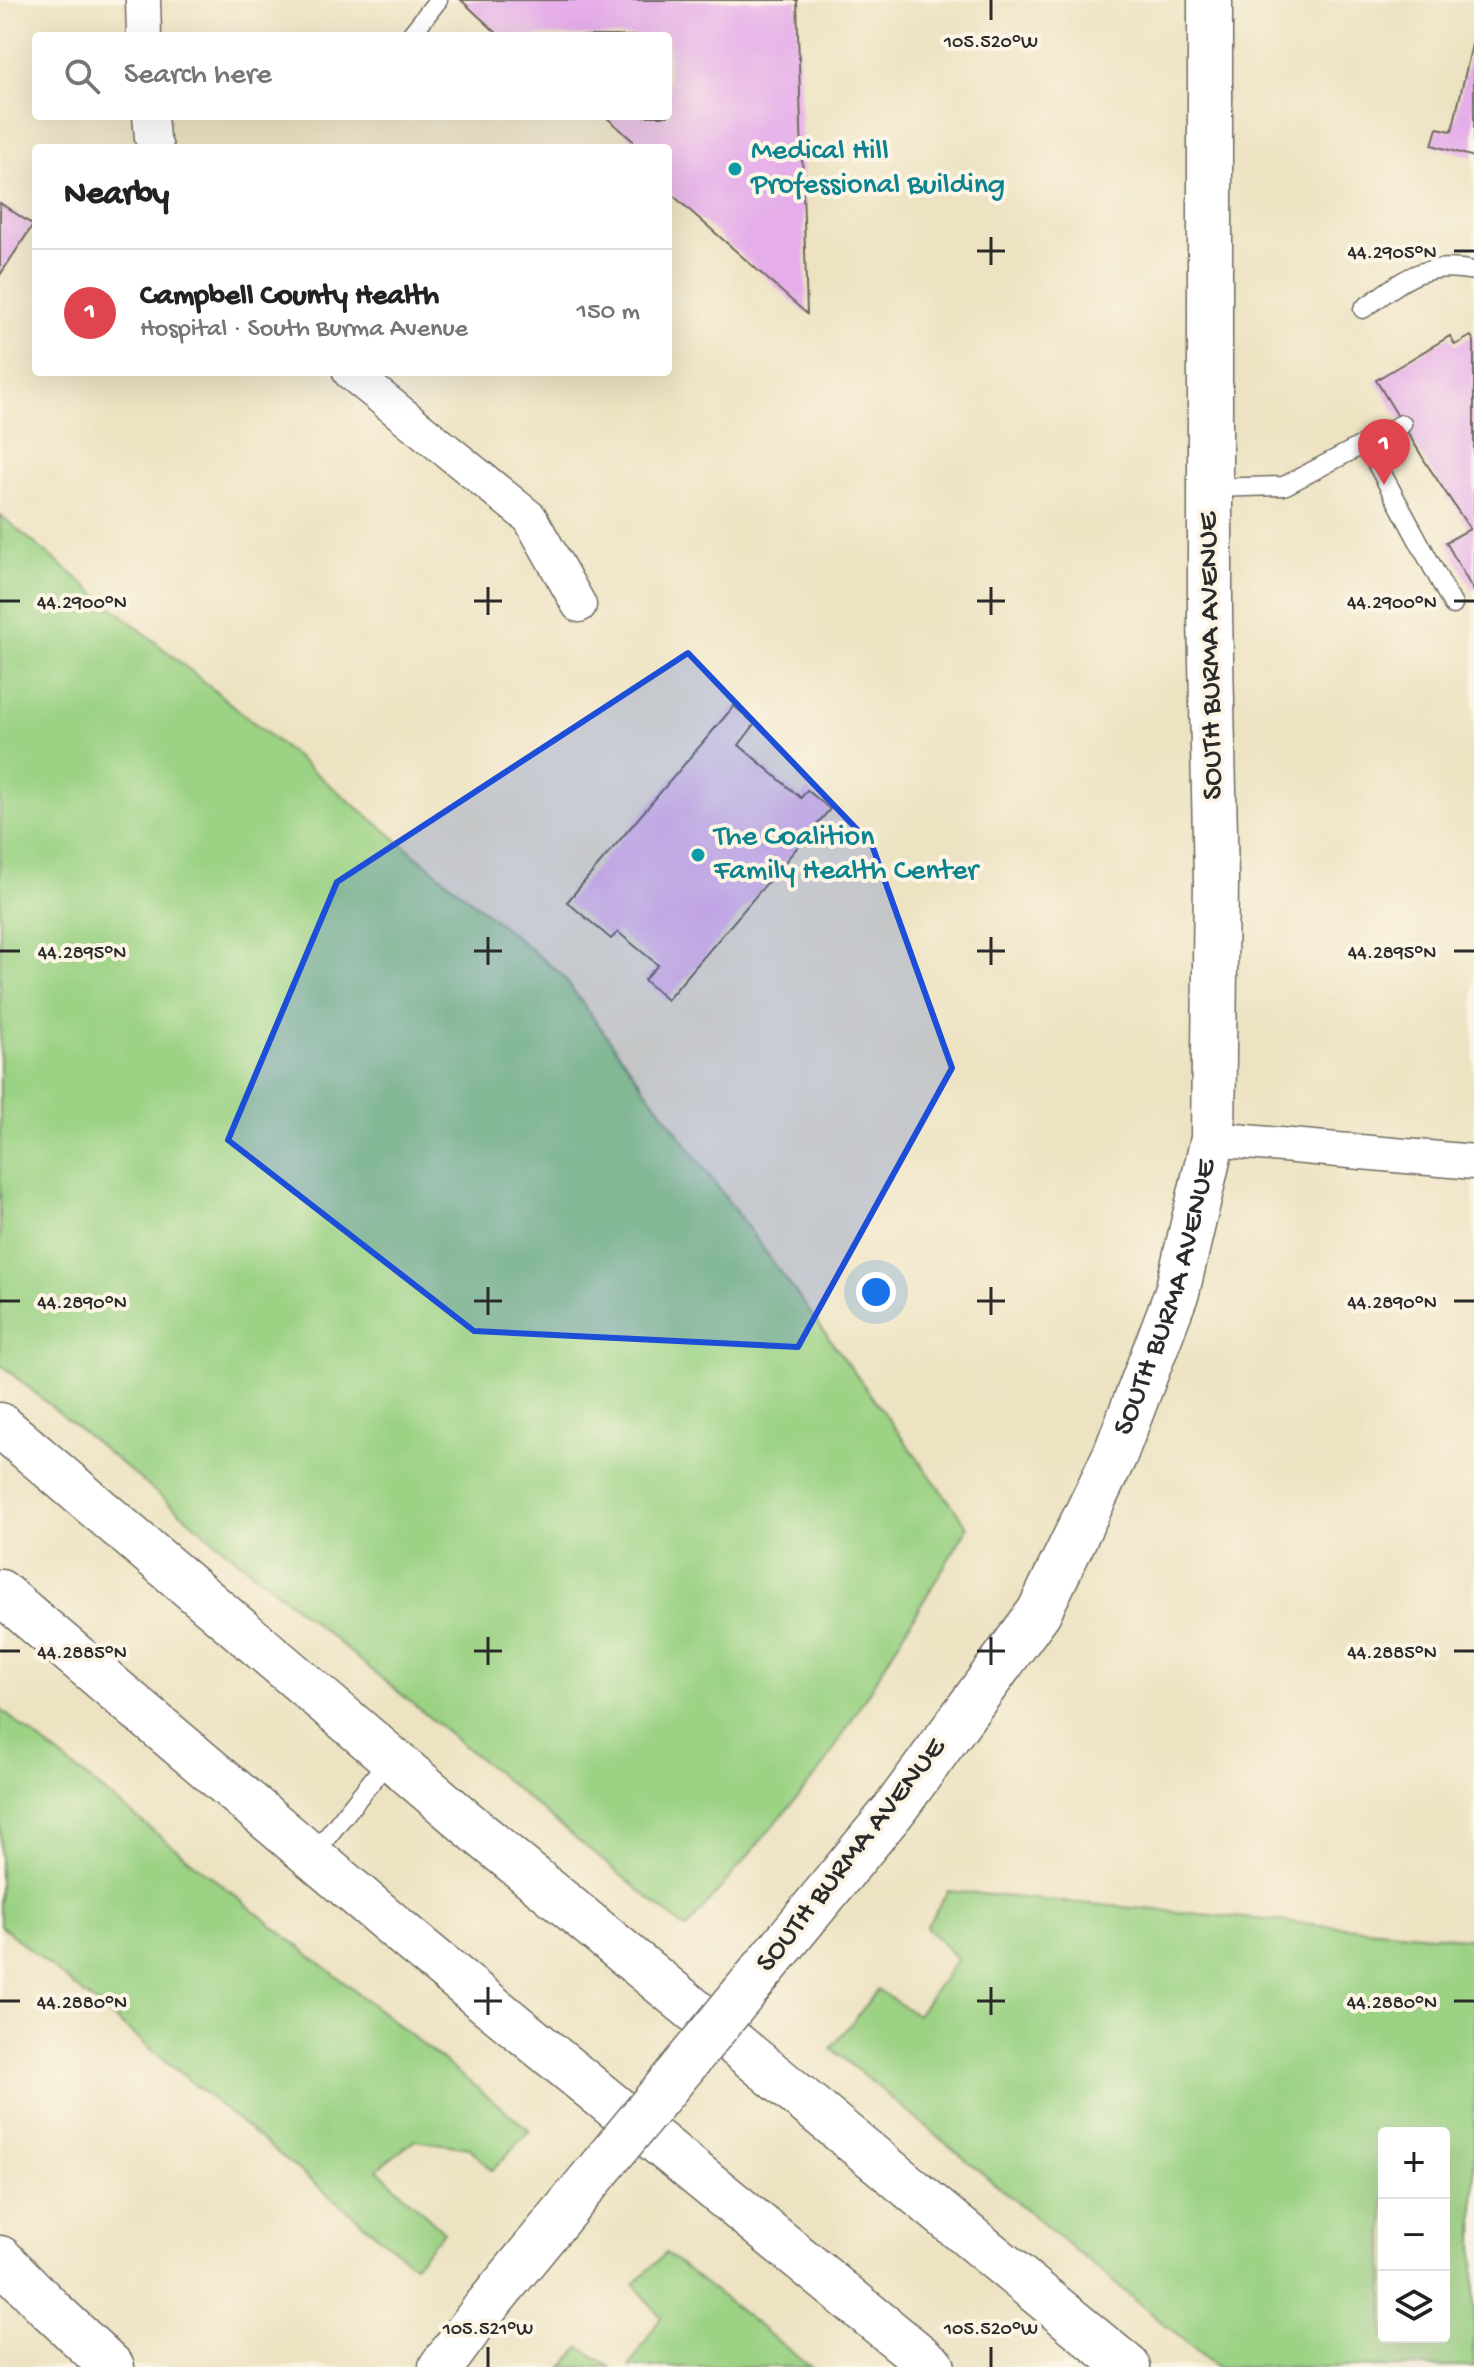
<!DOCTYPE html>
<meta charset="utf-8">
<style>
:root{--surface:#fff;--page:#f6f6f6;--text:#222;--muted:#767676;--line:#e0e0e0;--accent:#111827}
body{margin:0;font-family:"Gochi Hand",sans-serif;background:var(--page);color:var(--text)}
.controls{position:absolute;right:24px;bottom:24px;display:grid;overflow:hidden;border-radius:8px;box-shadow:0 8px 32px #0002}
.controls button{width:72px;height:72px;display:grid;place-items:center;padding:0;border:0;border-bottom:2px solid var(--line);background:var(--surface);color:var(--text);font:40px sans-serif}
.you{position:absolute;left:876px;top:1292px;width:28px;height:28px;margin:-20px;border:6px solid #fff;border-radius:50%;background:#1a73e8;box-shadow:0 0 0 12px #1a73e833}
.badge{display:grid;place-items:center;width:52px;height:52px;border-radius:50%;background:var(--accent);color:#fff;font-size:26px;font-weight:700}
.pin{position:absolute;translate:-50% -66px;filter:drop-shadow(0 2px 4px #0008)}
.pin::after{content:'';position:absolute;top:42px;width:28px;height:24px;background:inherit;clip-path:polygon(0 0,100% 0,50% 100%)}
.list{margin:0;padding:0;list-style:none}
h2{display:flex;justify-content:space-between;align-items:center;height:104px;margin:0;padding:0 32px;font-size:34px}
h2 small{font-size:26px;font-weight:400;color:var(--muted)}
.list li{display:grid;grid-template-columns:52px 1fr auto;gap:24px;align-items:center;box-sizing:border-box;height:128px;padding:0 32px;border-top:2px solid var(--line)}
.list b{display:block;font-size:30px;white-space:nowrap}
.list p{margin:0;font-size:26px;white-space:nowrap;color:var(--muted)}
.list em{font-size:26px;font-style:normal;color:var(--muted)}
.icon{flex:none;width:44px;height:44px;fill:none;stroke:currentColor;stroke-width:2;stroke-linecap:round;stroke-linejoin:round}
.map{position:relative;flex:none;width:1474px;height:2367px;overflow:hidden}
.search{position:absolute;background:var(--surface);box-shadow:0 8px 32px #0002;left:32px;top:32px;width:640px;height:88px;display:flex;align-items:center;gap:20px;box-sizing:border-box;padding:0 28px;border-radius:8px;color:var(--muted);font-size:30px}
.panel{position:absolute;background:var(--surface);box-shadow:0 8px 32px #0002;left:32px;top:144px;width:640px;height:232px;border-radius:8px}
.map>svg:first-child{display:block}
.green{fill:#9bd284;stroke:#637e58;stroke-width:2;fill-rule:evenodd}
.building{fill:#e5ade9}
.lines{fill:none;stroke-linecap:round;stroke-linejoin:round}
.lane-casing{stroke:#6f6b60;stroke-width:21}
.street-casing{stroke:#6f6b60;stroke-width:37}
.secondary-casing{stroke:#6f6b60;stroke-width:47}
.highway-casing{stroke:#6f6b60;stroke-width:47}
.lane{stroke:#fff;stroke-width:18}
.street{stroke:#fff;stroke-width:34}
.secondary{stroke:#fff;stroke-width:44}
.highway{stroke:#fff;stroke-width:44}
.secondary-bridge-casing{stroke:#6f6b60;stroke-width:47;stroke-linecap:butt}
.secondary-bridge{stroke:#fff;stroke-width:44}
.marked{fill:#1d4ed8;fill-opacity:0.2;stroke:#1d4ed8;stroke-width:6;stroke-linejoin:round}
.ticks{fill:none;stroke:#2b2b2b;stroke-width:3}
.culture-dot{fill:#0f9aa8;stroke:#fcf5e5;stroke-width:3}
.labels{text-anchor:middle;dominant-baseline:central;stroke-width:8;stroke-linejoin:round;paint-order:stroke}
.culture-label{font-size:30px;fill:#0d838f;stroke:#fcf5e5;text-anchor:start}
.street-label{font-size:30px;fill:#2b2b2b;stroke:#fcf5e5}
.ticks-label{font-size:20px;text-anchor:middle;fill:#2b2b2b;stroke:#fcf5e5;stroke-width:8;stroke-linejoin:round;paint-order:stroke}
</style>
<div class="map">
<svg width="1474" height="2367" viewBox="0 0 1474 2367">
<rect width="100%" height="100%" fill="#fcf5e5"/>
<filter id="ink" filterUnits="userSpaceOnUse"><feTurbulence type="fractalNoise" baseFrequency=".0125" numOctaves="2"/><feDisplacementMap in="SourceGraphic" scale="16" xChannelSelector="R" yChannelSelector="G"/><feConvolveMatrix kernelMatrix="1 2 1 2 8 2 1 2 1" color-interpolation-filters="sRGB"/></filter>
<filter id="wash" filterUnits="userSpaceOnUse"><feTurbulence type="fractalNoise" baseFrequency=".006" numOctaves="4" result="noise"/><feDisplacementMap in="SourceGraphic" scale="32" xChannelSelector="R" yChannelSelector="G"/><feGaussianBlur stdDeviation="1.8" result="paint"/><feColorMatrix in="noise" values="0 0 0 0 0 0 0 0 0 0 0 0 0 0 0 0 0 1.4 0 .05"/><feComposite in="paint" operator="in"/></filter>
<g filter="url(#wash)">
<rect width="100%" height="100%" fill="#ede3c3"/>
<g class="green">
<path d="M0 515 561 974 968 1527 824 1766 686 1929 0 1364Z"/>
<path d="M0 1709 530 2130 492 2171 470 2148 415 2140 377 2169 444 2232 414 2265 0 1925Z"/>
<path d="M948 1891 1474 1939V2367H1216L831 2048 878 1990 917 2015 957 1959 926 1927ZM1444 2133V2337H1384V2133Z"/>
<path d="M666 2253 811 2367H629L661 2317 634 2284Z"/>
<path d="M580 2347 610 2367H563Z"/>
</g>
<g id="blocks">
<g class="building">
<path d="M461 0H797L807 314 668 191V148H633V141L605 116H668V36H500Z"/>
<path d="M1473 40H1474V157L1432 145 1437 128 1452 131Z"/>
<path d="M0 203 33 225 0 275Z"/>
<path d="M1450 336 1455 345 1471 336 1474 341V592L1446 542 1470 529 1426 463 1376 380Z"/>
<path d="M734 706 755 724 739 745 801 798 807 790 830 809 667 1000 644 980 658 965 618 932 611 939 567 902Z"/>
</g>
</g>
</g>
<g filter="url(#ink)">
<use href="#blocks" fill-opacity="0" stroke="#6f6b60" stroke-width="2"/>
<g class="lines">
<defs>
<g id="lane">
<path d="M410 36 438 0"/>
<path d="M1363 309C1403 281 1422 260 1474 271"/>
<path d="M1366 444 1453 605"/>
<path d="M1210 488 1284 486 1402 424"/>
<path d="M312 1856 390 1758"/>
</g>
<g id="street">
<path d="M143 0 144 36"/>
<path d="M150 116 152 138 156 148"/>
<path d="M350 372 530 518 579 605"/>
<path d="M1213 1139 1474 1162"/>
</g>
<g id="secondary">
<path id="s1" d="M894 1810 1039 1612 1115 1455 1177 1292 1213 1139 1216 880 1210 615V0"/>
<path d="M0 2258 51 2310 112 2367"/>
<path d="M441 2367 485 2308"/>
</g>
<g id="highway">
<path d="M0 1425 480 1834 1128 2367"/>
<path d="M0 1592 414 1943 933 2367"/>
</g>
</defs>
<use href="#lane" class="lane-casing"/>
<use href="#street" class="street-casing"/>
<use href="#secondary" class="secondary-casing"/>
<use href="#highway" class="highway-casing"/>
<use href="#lane" class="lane"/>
<use href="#street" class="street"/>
<use href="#secondary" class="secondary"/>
<use href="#highway" class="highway"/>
<defs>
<path id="secondary-bridge" d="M485 2308 894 1810"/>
</defs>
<use href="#secondary-bridge" class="secondary-bridge-casing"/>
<use href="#secondary-bridge" class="secondary-bridge"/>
</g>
</g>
<path class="marked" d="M688 653 872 845 952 1068 798 1347 474 1331 228 1140 337 882Z"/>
<path class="ticks" d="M991 0V20M991 237V265M977 251H1005M1454 251H1474M488 587V615M991 587V615M0 601H20M474 601H502M977 601H1005M1454 601H1474M488 937V965M991 937V965M0 951H20M474 951H502M977 951H1005M1454 951H1474M488 1287V1315M991 1287V1315M0 1301H20M474 1301H502M977 1301H1005M1454 1301H1474M488 1637V1665M991 1637V1665M0 1651H20M474 1651H502M977 1651H1005M1454 1651H1474M488 1987V2015M991 1987V2015M0 2001H20M474 2001H502M977 2001H1005M1454 2001H1474M488 2347V2367M991 2347V2367"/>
<g class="culture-dot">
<circle cx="735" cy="169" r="8"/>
<circle cx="698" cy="855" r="8"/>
</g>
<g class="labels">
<g class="culture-label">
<text x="751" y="152">Medical Hill<tspan x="751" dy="34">Professional Building</tspan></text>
<text x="714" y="838">The Coalition<tspan x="714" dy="34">Family Health Center</tspan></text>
</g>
<g class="street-label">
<text transform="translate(1212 656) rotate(-91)">SOUTH BURMA AVENUE</text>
<text stroke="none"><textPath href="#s1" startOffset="586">SOUTH BURMA AVENUE</textPath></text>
<text transform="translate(852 1856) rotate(-52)">SOUTH BURMA AVENUE</text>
</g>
</g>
<g class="ticks-label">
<text x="991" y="47">105.520°W</text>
<text x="1392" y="258">44.2905°N</text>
<text x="82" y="608">44.2900°N</text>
<text x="1392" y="608">44.2900°N</text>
<text x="82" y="958">44.2895°N</text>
<text x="1392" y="958">44.2895°N</text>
<text x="82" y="1308">44.2890°N</text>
<text x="1392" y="1308">44.2890°N</text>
<text x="82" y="1658">44.2885°N</text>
<text x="1392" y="1658">44.2885°N</text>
<text x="82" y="2008">44.2880°N</text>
<text x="1392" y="2008">44.2880°N</text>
<text x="488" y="2334">105.521°W</text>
<text x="991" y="2334">105.520°W</text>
</g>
</svg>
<div class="controls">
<button>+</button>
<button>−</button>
<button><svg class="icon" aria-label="layers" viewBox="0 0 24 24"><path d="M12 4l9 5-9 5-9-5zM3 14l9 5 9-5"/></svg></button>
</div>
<div class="you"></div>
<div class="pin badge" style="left:1384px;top:485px;background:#e0444e">1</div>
<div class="search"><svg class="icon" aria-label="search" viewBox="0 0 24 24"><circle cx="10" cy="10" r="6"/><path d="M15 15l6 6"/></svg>Search here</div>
<section class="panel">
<h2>Nearby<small></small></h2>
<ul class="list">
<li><span class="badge" style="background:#e0444e">1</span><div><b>Campbell County Health</b><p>Hospital · South Burma Avenue</p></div><em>150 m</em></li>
</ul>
</section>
</div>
